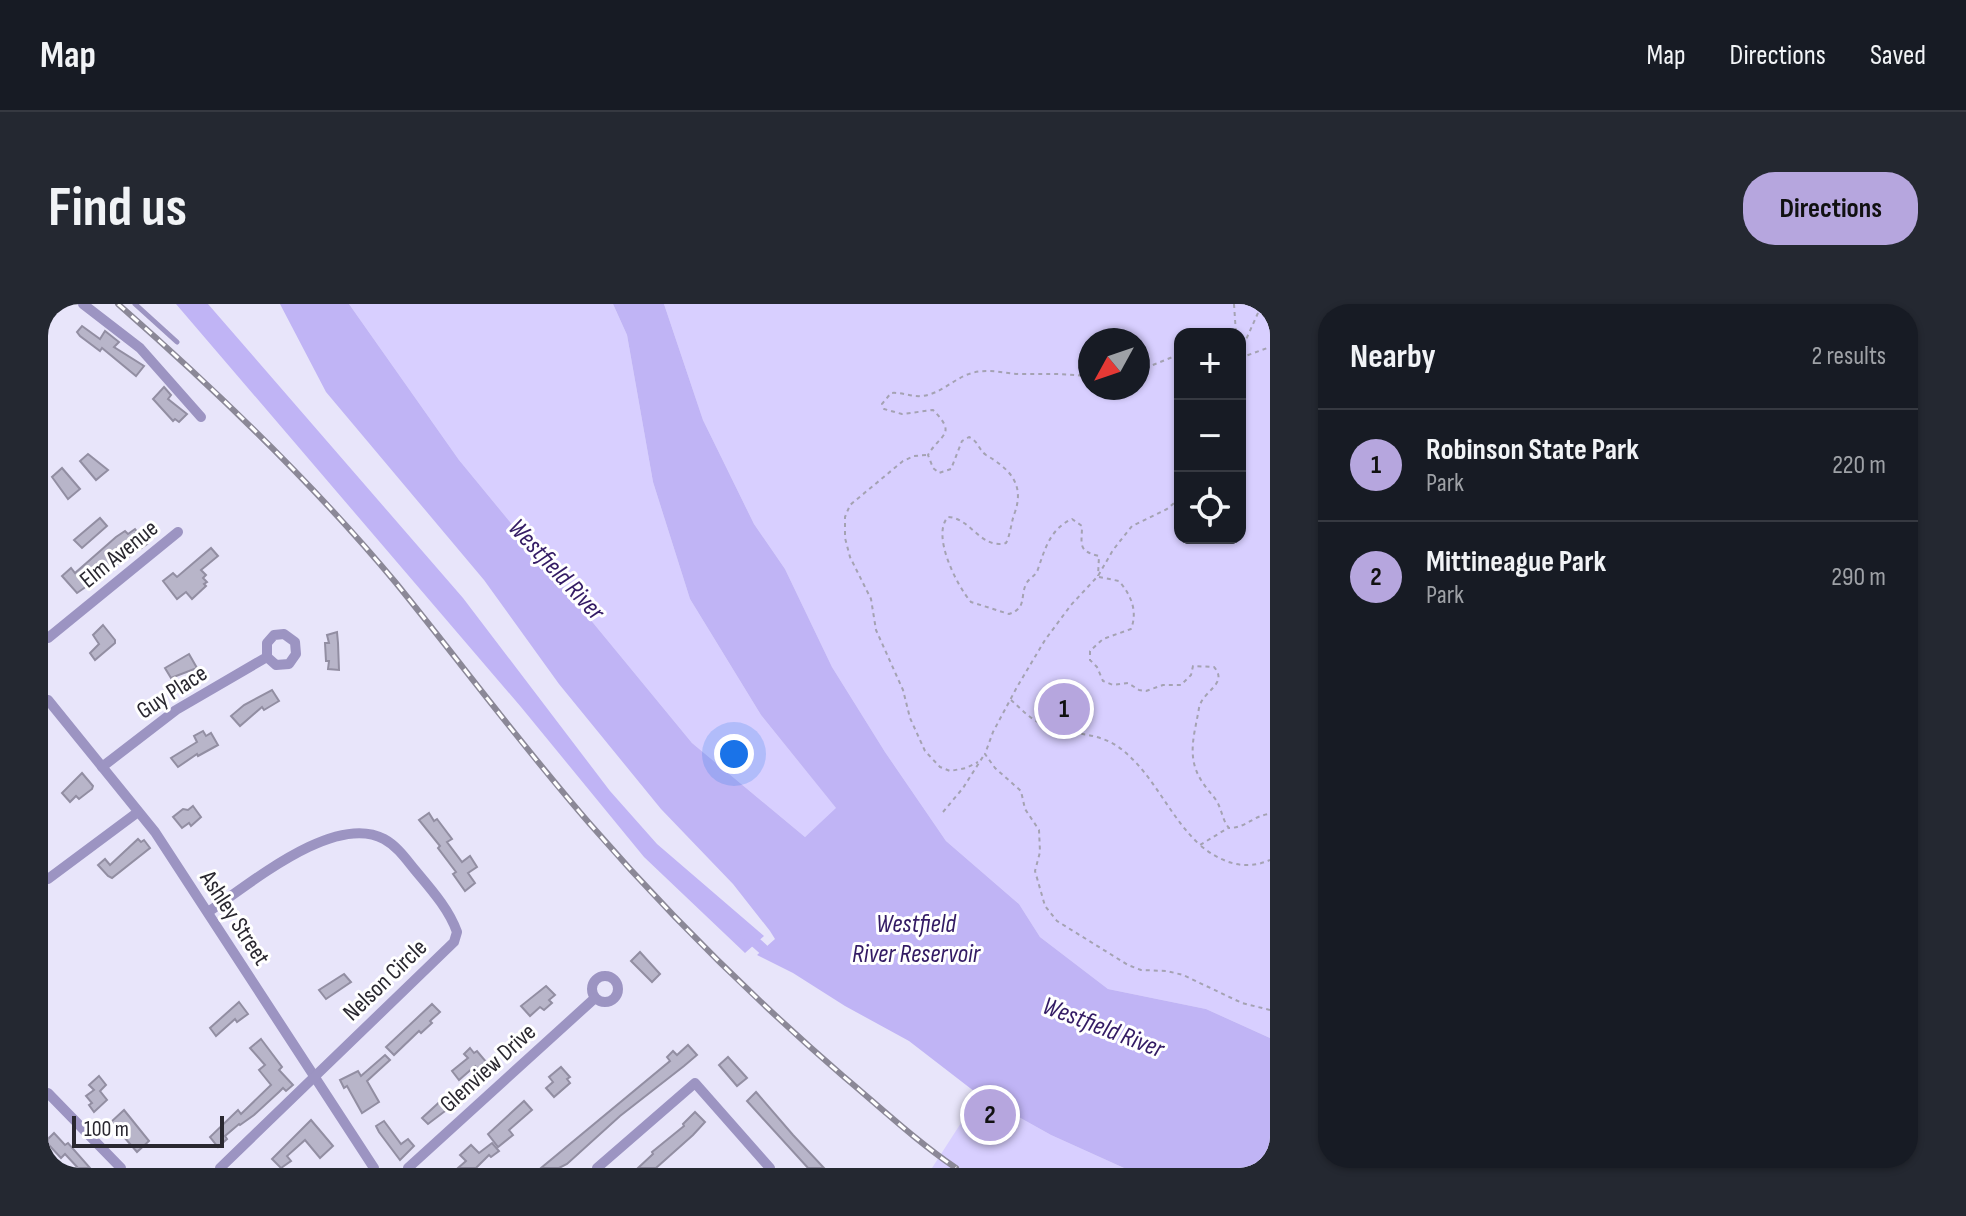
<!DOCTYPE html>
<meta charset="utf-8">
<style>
:root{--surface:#171b24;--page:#242831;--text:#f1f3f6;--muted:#9ea1a6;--line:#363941;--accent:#b6a6de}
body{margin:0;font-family:"Sofia Sans Condensed",sans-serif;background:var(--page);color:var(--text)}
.controls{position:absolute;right:24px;top:24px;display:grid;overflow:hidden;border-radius:16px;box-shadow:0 2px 6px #0004}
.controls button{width:72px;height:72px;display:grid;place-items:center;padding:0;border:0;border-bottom:2px solid var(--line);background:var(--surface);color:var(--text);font:40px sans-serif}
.compass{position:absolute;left:1030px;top:24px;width:72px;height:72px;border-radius:50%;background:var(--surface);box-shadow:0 2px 6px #0004;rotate:230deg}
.scale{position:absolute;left:24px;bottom:20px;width:152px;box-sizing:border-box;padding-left:8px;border:4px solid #2a2830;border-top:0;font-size:22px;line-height:28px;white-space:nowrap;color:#2a2830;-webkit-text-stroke:6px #fff;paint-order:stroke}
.you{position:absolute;left:686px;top:450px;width:28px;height:28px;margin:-20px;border:6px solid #fff;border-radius:50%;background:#1a73e8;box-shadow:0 0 0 12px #1a73e833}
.badge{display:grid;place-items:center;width:52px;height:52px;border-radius:50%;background:var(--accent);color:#111;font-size:26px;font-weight:700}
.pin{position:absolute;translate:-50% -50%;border:4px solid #fff;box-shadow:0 2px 8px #0006}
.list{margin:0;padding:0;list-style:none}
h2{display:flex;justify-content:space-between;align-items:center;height:104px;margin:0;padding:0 32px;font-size:34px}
h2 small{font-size:26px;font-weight:400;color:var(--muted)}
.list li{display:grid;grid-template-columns:52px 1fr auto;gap:24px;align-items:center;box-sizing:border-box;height:112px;padding:0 32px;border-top:2px solid var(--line)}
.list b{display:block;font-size:30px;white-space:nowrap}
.list p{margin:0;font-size:26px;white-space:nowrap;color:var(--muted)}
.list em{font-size:26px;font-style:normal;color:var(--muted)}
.icon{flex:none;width:44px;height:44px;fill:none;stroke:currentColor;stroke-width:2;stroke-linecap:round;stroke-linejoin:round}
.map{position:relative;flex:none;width:1222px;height:864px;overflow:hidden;border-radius:32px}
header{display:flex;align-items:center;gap:48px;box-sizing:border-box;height:112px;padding:0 40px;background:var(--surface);border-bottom:2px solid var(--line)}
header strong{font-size:38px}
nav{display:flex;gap:44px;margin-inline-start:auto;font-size:28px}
.intro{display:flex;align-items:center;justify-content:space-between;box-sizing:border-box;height:192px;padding:0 48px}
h1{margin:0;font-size:56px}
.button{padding:20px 36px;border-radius:32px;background:var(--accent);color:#111;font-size:28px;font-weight:700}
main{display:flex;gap:48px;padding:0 48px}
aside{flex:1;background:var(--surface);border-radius:32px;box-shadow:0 2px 6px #0004}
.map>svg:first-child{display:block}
.green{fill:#d8cfff;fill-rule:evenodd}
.water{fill:#c0b4f5}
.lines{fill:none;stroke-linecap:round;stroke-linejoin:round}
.canal{stroke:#c0b4f5;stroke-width:11}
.building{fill:#b8b5c9;stroke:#928ea2;stroke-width:2}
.path{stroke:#a4a2b2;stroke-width:2;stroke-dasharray:4 4;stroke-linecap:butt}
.lane{stroke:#9c94c2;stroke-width:5}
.street{stroke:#9c94c2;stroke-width:10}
.rail-casing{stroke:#8b8897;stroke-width:6}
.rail{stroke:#fff;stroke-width:3;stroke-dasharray:9;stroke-linecap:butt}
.labels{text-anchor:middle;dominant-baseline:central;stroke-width:6;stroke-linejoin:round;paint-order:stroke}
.street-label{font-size:24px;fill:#2a2830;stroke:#fff}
.water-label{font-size:26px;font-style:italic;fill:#331b64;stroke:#fff}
</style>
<header>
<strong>Map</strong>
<nav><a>Map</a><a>Directions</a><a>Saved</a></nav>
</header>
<div class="intro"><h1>Find us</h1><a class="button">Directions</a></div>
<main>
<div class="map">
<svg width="1222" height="864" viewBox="0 0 1222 864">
<rect width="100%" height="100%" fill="#e8e5fa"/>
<g class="green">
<path d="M301 0H565L579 31 605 178 642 295 713 411 789 505 757 533 644 439 411 156Z"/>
<path d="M616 0H1222V734L1158 705 1060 685 992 633 971 600 898 537 837 448 784 363 737 265 706 220 655 116ZM1132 30H1192V234H1132ZM1042 36H1090V84H1042Z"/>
<path d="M931 791 1003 831 1076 864H884Z"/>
</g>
<g class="water">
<path d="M128 0H160L415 294 562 487 609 540 716 632 697 649 596 553 473 403Z"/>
<path d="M232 0H301L411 156 644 439 757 533 788 504 713 411 642 295 605 178 579 31 565 0H616L655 116 706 220 737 265 784 363 837 448 898 537 971 600 992 633 1060 685 1158 705 1222 734V864H1076L1003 831 931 791 861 737 797 702 745 669 709 651 727 635 722 627 685 580 613 505 511 380 436 276 278 88Z"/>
</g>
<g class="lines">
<path class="canal" d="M698 630 715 645"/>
</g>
<g class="building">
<path d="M34 22 52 35 57 27 71 38 66 43 96 62 88 72 54 44 52 47 32 32 29 28Z"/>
<path d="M116 83 123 91 120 95 139 110 131 118 127 115 125 117 105 95Z"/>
<path d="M40 150 60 166 48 176 32 157Z"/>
<path d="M14 164 32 185 20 195 4 173Z"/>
<path d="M52 214 59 222 34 244 26 236Z"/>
<path d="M87 225 99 240 29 289 14 272 23 264 27 269 68 233 77 227 80 230Z"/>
<path d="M163 244 170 252 153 266 158 271 155 274 159 278 156 280 158 282 144 295 138 288 129 295 115 277 125 269 129 273Z"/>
<path d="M55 321 67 336V339L47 356 42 349 51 340 45 331Z"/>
<path d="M289 328 290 339 291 366 280 365 281 357H278L277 339H281L279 331Z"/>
<path d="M141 350 149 364 123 374 117 364Z"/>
<path d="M224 386 231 397 216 406 214 403 192 422 183 412 196 401Z"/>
<path d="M155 427 158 432 163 429 170 441 150 452 149 450 130 463 123 454 149 438 146 432Z"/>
<path d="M34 469 45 482 44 485 31 495 28 492 22 498 14 489Z"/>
<path d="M145 502 153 513 143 522 141 519 134 524 125 513 135 505 140 506Z"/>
<path d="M381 509 386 517 389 515 404 535 399 538 414 558 422 552 429 563 420 569 427 579 417 587 405 570 408 568 390 544 392 542 371 516Z"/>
<path d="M90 535 93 538 96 536 102 544 64 574 60 572 50 561 57 555 62 561Z"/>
<path d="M592 648 612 670 604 678 583 657Z"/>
<path d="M296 670 303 678 278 695 271 686Z"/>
<path d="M498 682 507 691 501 696 504 699 496 706 492 703 482 712 473 702Z"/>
<path d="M191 698 200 710 189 718 187 715 168 732 162 724Z"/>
<path d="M384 700 392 708 382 717 384 719 373 729 371 727 346 751 338 743Z"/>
<path d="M213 735 234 763 231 766 245 781 238 787 235 784 231 788 206 811 192 821 191 820 177 832 179 835 170 843 162 833 190 806 193 810 223 781 211 766 217 761 202 744Z"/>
<path d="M640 741 649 751 636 762 572 812 519 860 511 864H493L622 757 619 753 625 747 629 751Z"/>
<path d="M422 744 426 749 429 747 439 759 431 766 427 762 411 776 404 767 420 754 416 750Z"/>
<path d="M337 751 342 756 319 777 331 798 314 809 299 782 296 784 292 776 310 767 313 772Z"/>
<path d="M680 753 699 774 689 782 671 761Z"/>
<path d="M513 763 522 773 519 775 522 779 506 793 498 784 505 778 501 773Z"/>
<path d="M51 772 58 781 52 787 59 796 46 808 41 801 44 799 38 792 46 786 41 781Z"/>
<path d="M708 788 745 831 776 864H760L699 797Z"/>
<path d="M397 793 405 801 380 820 374 814Z"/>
<path d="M476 797 484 806 461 826 465 831 450 843 440 830Z"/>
<path d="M76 806 101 837 89 848 63 818Z"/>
<path d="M647 808 657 818 645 831 608 864H590L605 850 604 848 636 822 635 820Z"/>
<path d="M263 816 285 842 272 854 257 836 239 852 243 857 233 864 224 855Z"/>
<path d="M336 817 353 840 360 835 366 842 352 856 331 828 328 822Z"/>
<path d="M6 829 17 841 20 839 42 864H30L17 850 13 854 0 840V835Z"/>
<path d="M444 839 451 847 443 853 441 851 428 864H410L418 857 412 851 423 841 431 849Z"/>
</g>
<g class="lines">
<g class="path">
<path d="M1186 0 1188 30"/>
<path d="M1192 49 1214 0"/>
<path d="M1192 54 1222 43"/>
<path d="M1090 67 1132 50"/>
<path d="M1042 73C1019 69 997 70 974 70 957 70 941 64 924 69 906 74 893 90 874 92 863 93 854 88 843 89L834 100 836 105 854 110 885 106C910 131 892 130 880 151L885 164 891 169 903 165 914 137 921 133C931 138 930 145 938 151 960 164 977 179 967 208 963 218 963 229 958 239 933 246 923 214 900 213 883 231 909 282 923 298L961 310C979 304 972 293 978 280 981 274 988 272 990 265 997 245 1002 225 1024 215L1034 222C1034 240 1029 247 1051 252L1050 272"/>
<path d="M878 151 866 152 855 157 802 201 797 213V234L802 253 823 295 828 326 855 386 862 414 877 447 892 463 902 467 918 464 930 458"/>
<path d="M1132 194 1119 205 1084 222 1065 246 1050 272 1023 301 997 336 969 383 945 428 937 450 947 464 973 487 977 505 991 526 992 548 987 567 997 602 1009 617 1080 661 1093 666 1119 667 1135 671 1194 699 1222 706"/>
<path d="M1051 273 1071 277C1083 291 1090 307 1083 325L1055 335 1042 347V356L1049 363 1055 377 1065 381 1080 379 1091 386 1098 387 1115 381H1133L1143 371 1145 362 1166 363C1181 380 1154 387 1151 404 1147 429 1138 452 1153 476 1157 483 1163 489 1168 496 1174 505 1174 516 1181 524 1198 524 1206 511 1222 510"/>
<path d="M963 396C972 404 981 414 992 419 1017 432 1045 426 1069 442 1105 467 1120 512 1152 541L1180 524"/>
<path d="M895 508 915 484 936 451"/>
<path d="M1153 542C1174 559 1197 567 1222 556"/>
</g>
<path class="lane" d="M87 0 129 38"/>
<g class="street">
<path d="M35 0 92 44 153 113"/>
<path d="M0 334 130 228"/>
<path d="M0 396 107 528 326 864"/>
<path d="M54 463 128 406 219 353 228 361 241 360 248 350 247 338 236 330 226 331 219 339V353"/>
<path d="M0 575 90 508"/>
<path d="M160 608C201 581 286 508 336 535 349 542 358 555 367 566 382 584 401 605 409 628L406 638 172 864"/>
<circle cx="557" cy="685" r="13"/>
<path d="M0 789 73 864"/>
<path d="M360 864 547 694"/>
<path d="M549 864 647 779 722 864"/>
</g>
<defs>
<path id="rail" d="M70 0C169 87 264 178 348 279 413 359 474 442 542 520 620 610 705 694 795 772 832 803 868 837 908 864"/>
</defs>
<use href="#rail" class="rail-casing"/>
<use href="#rail" class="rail"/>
</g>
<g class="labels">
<g class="street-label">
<text transform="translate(71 250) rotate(-39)">Elm Avenue</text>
<text transform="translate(124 388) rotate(-33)">Guy Place</text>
<text transform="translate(187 614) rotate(57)">Ashley Street</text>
<text transform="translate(337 676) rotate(-44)">Nelson Circle</text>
<text transform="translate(440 764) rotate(-42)">Glenview Drive</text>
</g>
<g class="water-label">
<text transform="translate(508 266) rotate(47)">Westfield River</text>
<text x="868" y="620">Westfield<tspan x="868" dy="30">River Reservoir</tspan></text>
<text transform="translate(1055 724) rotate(21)">Westfield River</text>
</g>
</g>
</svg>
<div class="controls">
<button>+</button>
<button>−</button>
<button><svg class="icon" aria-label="locate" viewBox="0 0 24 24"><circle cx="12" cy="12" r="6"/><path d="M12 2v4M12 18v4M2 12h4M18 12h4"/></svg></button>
</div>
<svg class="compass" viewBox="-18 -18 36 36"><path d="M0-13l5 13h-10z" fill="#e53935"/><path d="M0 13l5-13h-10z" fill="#9ea1a6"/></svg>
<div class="scale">100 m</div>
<div class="you"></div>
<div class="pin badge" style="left:1016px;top:405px">1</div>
<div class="pin badge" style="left:942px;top:811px">2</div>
</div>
<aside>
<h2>Nearby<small>2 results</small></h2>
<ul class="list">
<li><span class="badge">1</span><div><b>Robinson State Park</b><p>Park</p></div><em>220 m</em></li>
<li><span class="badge">2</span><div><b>Mittineague Park</b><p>Park</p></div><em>290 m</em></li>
</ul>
</aside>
</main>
